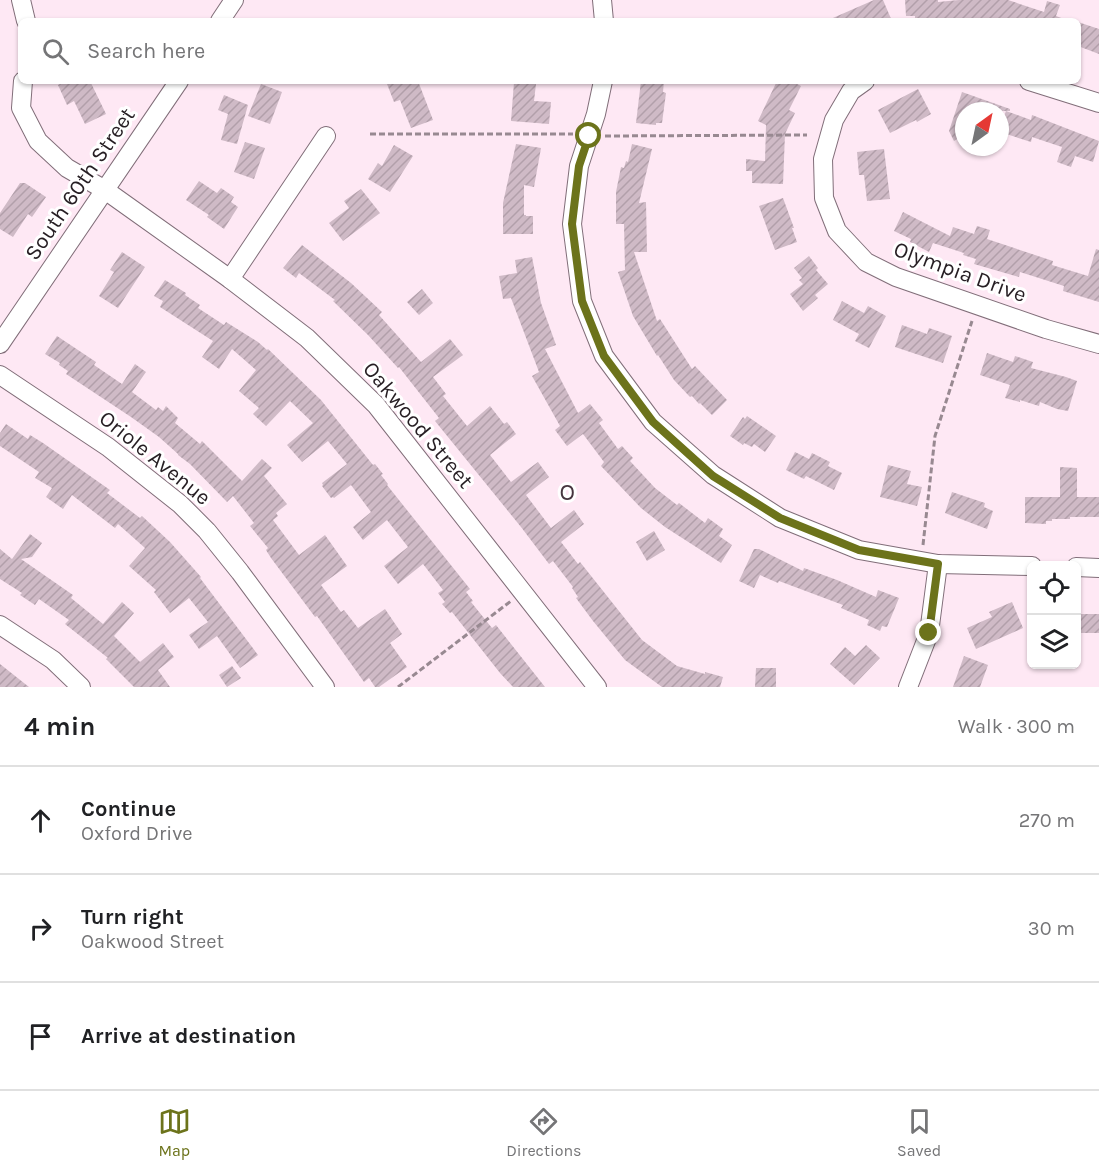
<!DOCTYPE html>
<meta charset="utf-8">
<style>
:root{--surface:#fff;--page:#f6f6f6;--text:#202124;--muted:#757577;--line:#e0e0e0;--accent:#6c731b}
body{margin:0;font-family:Karla,sans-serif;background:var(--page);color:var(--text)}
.controls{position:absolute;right:18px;bottom:18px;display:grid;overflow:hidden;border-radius:9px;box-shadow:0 2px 4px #0004}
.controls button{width:54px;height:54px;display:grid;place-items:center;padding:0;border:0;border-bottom:2px solid var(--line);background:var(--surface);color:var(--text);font:30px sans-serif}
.compass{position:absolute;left:955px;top:102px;width:54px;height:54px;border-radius:50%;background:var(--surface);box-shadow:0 2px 4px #0004;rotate:33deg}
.stop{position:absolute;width:18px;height:18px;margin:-14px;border:4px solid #6c731b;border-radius:50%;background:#fff}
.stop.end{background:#6c731b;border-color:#fff;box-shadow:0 2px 6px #0008}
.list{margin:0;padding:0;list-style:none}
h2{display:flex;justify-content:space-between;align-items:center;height:78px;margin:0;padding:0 24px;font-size:26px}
h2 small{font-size:20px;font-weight:400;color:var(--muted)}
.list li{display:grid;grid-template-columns:39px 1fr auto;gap:18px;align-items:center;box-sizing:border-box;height:108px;padding:0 24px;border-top:2px solid var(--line)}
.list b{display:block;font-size:22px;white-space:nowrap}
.list p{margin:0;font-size:20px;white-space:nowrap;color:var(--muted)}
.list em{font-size:20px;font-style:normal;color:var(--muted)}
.icon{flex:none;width:33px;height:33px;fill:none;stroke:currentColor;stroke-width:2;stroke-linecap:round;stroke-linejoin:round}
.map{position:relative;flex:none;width:1099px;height:687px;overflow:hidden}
.search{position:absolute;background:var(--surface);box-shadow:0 2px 4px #0004;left:18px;right:18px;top:18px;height:66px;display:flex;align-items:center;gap:15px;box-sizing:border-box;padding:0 21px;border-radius:9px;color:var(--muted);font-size:22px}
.sheet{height:402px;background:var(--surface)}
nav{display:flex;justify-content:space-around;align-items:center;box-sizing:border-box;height:84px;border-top:2px solid var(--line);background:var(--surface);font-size:16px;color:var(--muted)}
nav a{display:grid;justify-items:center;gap:3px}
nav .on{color:var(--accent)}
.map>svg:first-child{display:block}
.building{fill:url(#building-hatch)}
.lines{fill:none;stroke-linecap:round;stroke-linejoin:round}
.minor-casing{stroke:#816e79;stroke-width:20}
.path{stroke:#988991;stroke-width:3;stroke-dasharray:6 3;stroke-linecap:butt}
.minor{stroke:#fff;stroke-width:18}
.route{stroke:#6c731b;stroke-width:8}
.labels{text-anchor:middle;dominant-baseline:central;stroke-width:6;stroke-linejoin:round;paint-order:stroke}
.street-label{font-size:22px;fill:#261e23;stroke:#fff}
.neighbourhood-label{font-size:24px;letter-spacing:1.5px;fill:#46353f;stroke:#fff}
</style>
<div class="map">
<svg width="1099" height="687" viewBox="0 0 1099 687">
<defs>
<pattern id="building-hatch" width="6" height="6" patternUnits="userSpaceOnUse" patternTransform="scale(1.5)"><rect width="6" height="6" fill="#cfbac6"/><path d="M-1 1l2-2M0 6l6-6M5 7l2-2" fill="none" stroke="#b29faa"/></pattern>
</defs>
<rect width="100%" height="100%" fill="#fee8f4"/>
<g class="building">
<path d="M874 0H883L892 21H826Z"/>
<path d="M905 0H938V2L959 0H1008L1044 12 1047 1 1060 5 1056 16 1064 19V21H963L952 18 915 21V16H906Z"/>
<path d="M1078 22 1099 29V54L1078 46Z"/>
<path d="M66 81H90L106 114 85 124 74 101 67 105 58 85Z"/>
<path d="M395 81H418L433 120 411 128 400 100 394 102 387 84Z"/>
<path d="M641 81H664L663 92 666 93 662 123H656V125L636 123Z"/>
<path d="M777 81H791L801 86 789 110 795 113 785 134 783 184 752 183V171H746V159L765 161 766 125 758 121Z"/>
<path d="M514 82 536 84 534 101 551 102 549 124 511 121Z"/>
<path d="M261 84 282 92 270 124 248 116Z"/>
<path d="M918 89 931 114 917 122 916 120 890 133 878 110Z"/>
<path d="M962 92 1010 109V111H1006L1031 120 1032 115 1099 141 1093 162 1075 156 1071 167 1057 162 1062 147 1032 137 1031 142 1000 132V127L1006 111H964V135L954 141 949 131Z"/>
<path d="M224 95 248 105 237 144 221 140 228 114 218 110Z"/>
<path d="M245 142 265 148 254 179 234 172Z"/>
<path d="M516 144 541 148 534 187 524 185V215H526V216H533V234H503V203Z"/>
<path d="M632 144 652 149 639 203 646 202 647 252H634L657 321 660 319 692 369 695 366 727 400 712 415 700 403 699 404 692 396 690 397 674 380 658 355 657 356 633 316 618 272 625 270 624 224H616V192L621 167 624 168 626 161 628 162Z"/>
<path d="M394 145 413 156 390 192 368 179 378 163 382 166Z"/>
<path d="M884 149 890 199 867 201 864 175H859L857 152Z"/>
<path d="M199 181 217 193 221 188 234 197 231 202 238 207 224 229 207 217 209 215 186 200Z"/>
<path d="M20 183H25L46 197 32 217 28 214 13 237 0 229V213Z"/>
<path d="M361 189 380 213 343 241 329 223 349 208 344 201Z"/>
<path d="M783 198 794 228H792L797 242 775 250 759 206Z"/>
<path d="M903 212 950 236 953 227 974 234 977 226 990 230 987 239 1053 261 1052 265 1088 276 1096 249 1099 250V302L1063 291 1064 286 1020 272 1019 277 974 264 976 259 963 255 964 253 933 243 929 252 910 242 911 239 894 231Z"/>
<path d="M302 245 351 283 382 312 379 315 421 362 450 339 463 355 433 377 446 394 443 396 467 426 490 406 504 424 507 422 516 434 490 455 511 482 538 462 549 477 526 495 551 528 574 510 584 524 561 542 578 564 580 562 642 640 677 666 705 674V672L723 677 720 687H662L625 660 593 621 576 598 578 597 572 588 573 587 553 561 549 564 521 527 435 421 439 418 399 367 398 368 368 335 333 301 335 300 299 273 296 278 283 268Z"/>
<path d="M122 252 145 267 118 308 99 296 114 272 110 270Z"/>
<path d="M809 256 818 268 816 270 828 284 815 295 818 298 803 311 790 294 803 284 799 280 802 278 794 268Z"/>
<path d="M532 257 541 303 556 345 545 349 578 413 590 404 603 420 599 423 618 449 622 446 633 458 630 461 655 488 677 505 679 503 705 523 708 518 723 529 719 536 732 545 721 563 665 527 641 508 601 466 604 462 583 434 567 446 555 430 560 426 532 376 539 372 511 298 503 299 499 276 517 273 515 260Z"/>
<path d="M165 280 186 293 185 295 200 305 198 308 224 325 226 322 258 342 267 350 268 349 321 400 373 465 375 464 383 474 381 475 388 484 387 485 470 589 466 592 473 601 471 602 492 628 496 625 545 687H513L500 673 452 612 450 613 442 604 445 602 438 593 443 590 423 564 398 584 384 566 408 547 387 520 363 540 353 527 371 512 351 485 334 498 333 497 331 498 322 486 323 485 322 483 347 464 328 441 302 462 287 445 313 423 290 401 266 426 253 414 259 408 239 391 256 370 232 349 219 369 202 357 213 341 160 307 163 301 154 296Z"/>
<path d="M422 289 433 303 419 315 407 302Z"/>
<path d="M842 301 864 313 868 306 886 316 869 348 855 341 859 334 833 320Z"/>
<path d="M902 325 927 334 929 328 952 336 943 363 895 347Z"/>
<path d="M57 336 96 362 94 365 122 384 135 364 146 372 132 392 156 410 158 407 163 411 166 406 178 418 175 423 200 444 202 441 242 481 262 459 272 468 264 476 287 504 276 513 278 516 273 520 299 555 325 535 347 566 321 585 341 612 344 610 358 628 385 609 402 634 390 643 407 667 379 687H375L369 678 364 682 317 616 315 617 271 558 266 550 268 548 250 526 254 523 233 496 227 502 190 464 178 455V454L159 437 131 417 66 374 68 371 59 365 60 363 45 354Z"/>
<path d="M987 353 1013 362 1015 356 1033 362 1031 368 1066 377 1077 381 1068 411 1057 409 1040 402 1039 406 1020 400V402L1005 398 1010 385 980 375Z"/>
<path d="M747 416 776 436 765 452 754 444 752 447 744 443 743 445 730 436 743 417 745 419Z"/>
<path d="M6 424 28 439 30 435 43 443 110 490 107 493 140 518 142 516 170 542 201 577 200 578 258 655 240 668 217 636 199 649 189 635 208 622 189 598 170 613 154 592 156 590 129 566 145 548 118 524 115 528 72 495 63 509 46 497 52 488 35 478 39 472 0 446V433Z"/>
<path d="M795 452 809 459 812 453 830 462 828 466 842 473 834 490 806 476 804 479 786 470Z"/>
<path d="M888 465 911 471 907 484 922 487 917 506 880 497Z"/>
<path d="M1060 467 1077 468V497H1099V517H1070V519H1052V521H1046V524L1025 523V497H1060Z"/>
<path d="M952 492 985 503 984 507 993 511 987 529 945 513Z"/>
<path d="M654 531 665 550 647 561 636 542Z"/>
<path d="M30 534 42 543 32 557 21 559 73 595 71 598 103 624 122 602 134 613 114 636 140 662 163 643 174 657 158 670 170 687H134L106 659 108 658 65 624 69 620 39 599 35 605 20 595 22 593 0 579V549L12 559Z"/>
<path d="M754 549H759L803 571 804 568 837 580 876 597 878 590 899 598 887 627 882 626 880 631 867 625 869 620 841 608 843 605 779 581 778 583 760 575 754 588 739 581Z"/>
<path d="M1012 602 1023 628 976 649 967 628 992 617 989 612Z"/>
<rect x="1077" y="614" width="22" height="19"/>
<path d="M866 645 880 658 854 685 830 664 845 647 855 656Z"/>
<path d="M964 656 988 665 980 687H953Z"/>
<path d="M0 664 29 687H0Z"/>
<path d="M232 666 241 678 227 687 219 675Z"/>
<path d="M756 668H776V687H755Z"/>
</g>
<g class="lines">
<defs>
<g id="minor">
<path d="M21 0 26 21"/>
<path d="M602 0 604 21"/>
<path d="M220 21 234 0"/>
<path d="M23 81 21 108 38 141 67 168 105 190 230 279 307 338 376 405 597 687"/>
<path d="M603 81 596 114 579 166 572 224 582 301 604 356 653 422 713 475 780 518 859 550 938 564 1032 566"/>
<path d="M865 81 851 91 834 120 823 159 824 198 837 231 866 262 896 277 1046 329 1099 344"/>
<path d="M1029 81 1099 103"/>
<path d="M230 279 326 136"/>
<path d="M0 344 179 81"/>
<path d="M0 375 108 447 180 504 207 531 240 572 325 687"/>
<path d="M1076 567 1099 568"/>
<path d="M0 625 53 660 81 687"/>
<path d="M908 687 929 633 938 564"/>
</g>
</defs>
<use href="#minor" class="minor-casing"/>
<g class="path">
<path d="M370 134H573"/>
<path d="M605 136 807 135"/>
<path d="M923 545 935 436 972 321"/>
<path d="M398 687 511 601"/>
</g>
<use href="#minor" class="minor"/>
</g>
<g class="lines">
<path class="route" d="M589 136 579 166 572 224 582 301 604 356 653 422 713 476 780 518 859 550 938 564 929 633"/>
</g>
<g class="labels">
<g class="street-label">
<text transform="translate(80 184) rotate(-56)">South 60th Street</text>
<text transform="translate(960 272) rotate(20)">Olympia Drive</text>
<text transform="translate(418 425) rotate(50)">Oakwood Street</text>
<text transform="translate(155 458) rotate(39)">Oriole Avenue</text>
</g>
<g class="neighbourhood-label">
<text x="568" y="492">O</text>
</g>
</g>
</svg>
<div class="controls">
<button><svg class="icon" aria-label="locate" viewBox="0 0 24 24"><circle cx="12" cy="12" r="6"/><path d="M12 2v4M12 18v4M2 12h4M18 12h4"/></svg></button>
<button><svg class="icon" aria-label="layers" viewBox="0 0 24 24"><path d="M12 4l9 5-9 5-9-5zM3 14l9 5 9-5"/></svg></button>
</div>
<svg class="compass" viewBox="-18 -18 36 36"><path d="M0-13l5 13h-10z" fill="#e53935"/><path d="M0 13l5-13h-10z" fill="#757577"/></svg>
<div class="stop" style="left:589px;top:136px"></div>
<div class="stop end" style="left:929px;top:633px"></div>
<div class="search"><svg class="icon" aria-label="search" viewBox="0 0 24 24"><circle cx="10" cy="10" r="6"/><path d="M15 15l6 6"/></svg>Search here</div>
</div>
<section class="sheet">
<h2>4 min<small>Walk · 300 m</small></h2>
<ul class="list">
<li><svg class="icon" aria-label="ahead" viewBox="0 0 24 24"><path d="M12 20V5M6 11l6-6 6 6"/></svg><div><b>Continue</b><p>Oxford Drive</p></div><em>270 m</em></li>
<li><svg class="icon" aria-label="right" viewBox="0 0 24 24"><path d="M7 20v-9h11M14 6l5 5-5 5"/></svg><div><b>Turn right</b><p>Oakwood Street</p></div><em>30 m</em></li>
<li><svg class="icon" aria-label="arrive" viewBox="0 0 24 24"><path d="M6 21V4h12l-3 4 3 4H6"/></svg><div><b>Arrive at destination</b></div></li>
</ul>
</section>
<nav>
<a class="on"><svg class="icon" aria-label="map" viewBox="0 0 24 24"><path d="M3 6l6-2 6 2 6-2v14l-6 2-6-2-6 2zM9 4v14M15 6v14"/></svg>Map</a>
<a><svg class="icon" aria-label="directions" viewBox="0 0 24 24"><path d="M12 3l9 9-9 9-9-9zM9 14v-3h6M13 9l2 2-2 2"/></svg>Directions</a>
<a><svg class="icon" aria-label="saved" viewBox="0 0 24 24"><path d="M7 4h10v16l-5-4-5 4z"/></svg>Saved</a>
</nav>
